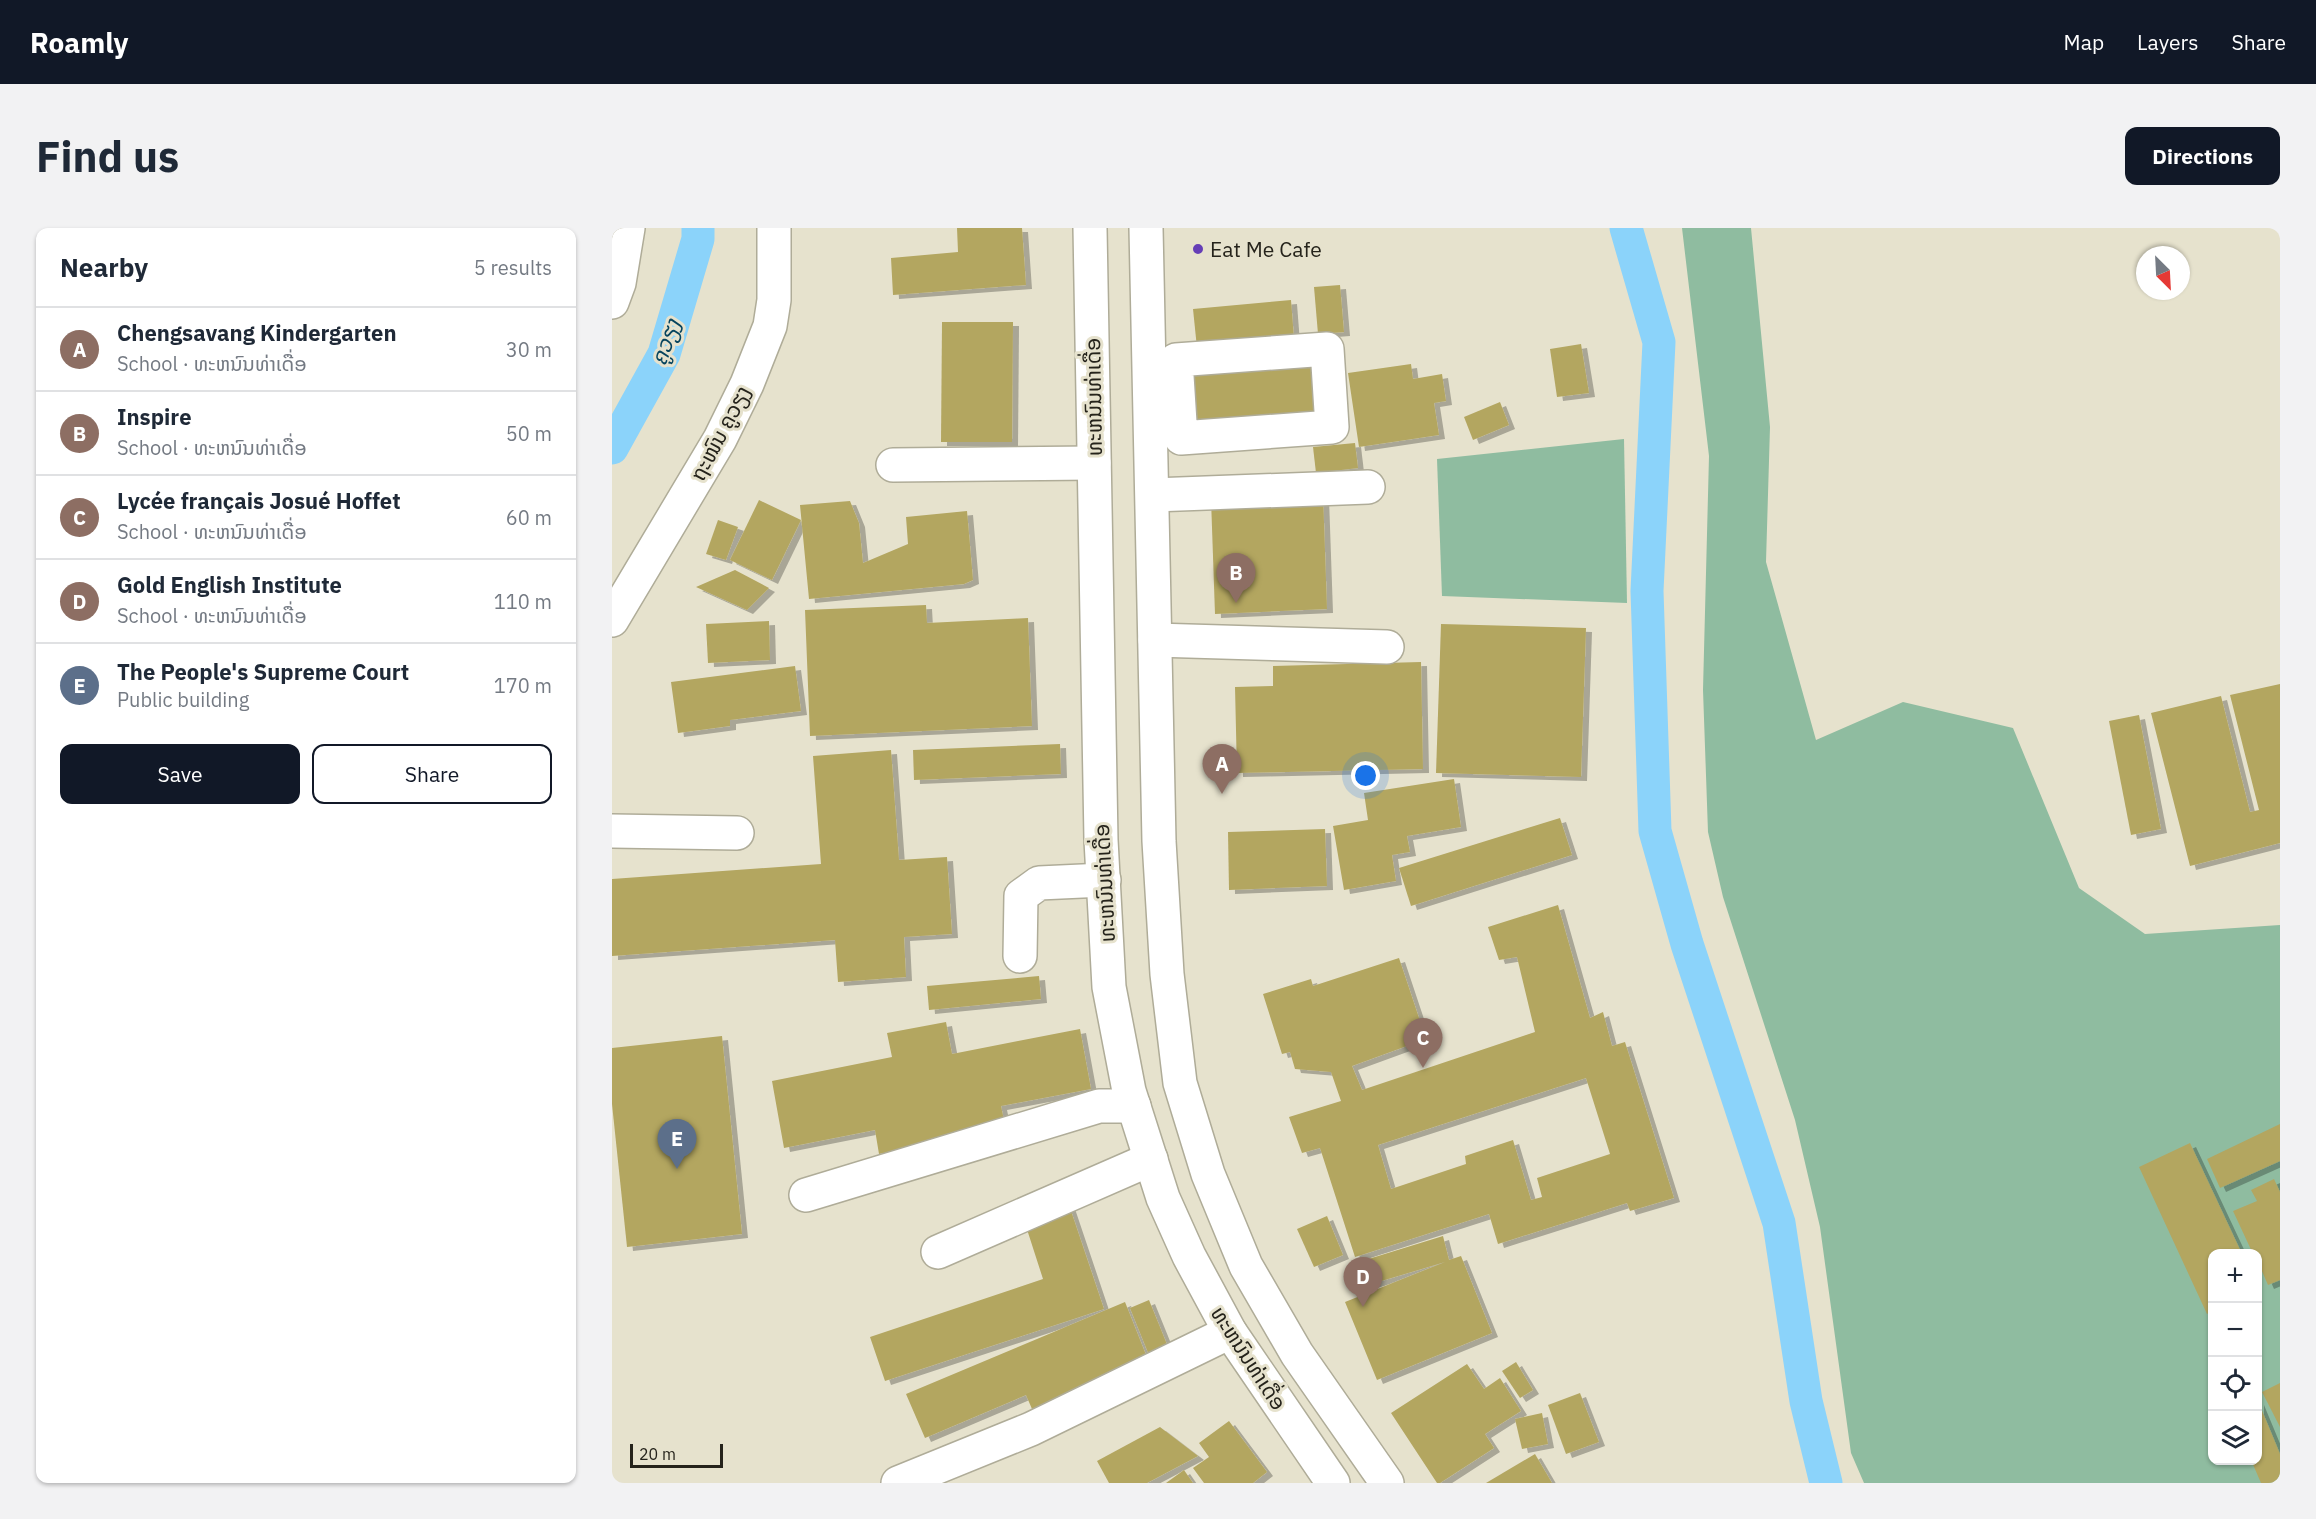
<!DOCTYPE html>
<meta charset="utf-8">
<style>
:root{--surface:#fff;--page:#f2f2f3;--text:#1f2937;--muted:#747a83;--line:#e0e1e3;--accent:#111827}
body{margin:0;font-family:"IBM Plex Sans","Noto Sans Lao",sans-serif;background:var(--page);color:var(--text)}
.controls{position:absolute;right:18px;bottom:18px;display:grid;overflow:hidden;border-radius:12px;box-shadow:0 2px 4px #0004}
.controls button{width:54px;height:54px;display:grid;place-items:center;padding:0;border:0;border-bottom:2px solid var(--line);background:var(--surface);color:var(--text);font:30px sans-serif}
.compass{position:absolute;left:1524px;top:18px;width:54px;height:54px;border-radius:50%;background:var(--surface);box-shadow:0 2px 4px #0004;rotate:156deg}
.scale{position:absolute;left:18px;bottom:15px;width:93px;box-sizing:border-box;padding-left:6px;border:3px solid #25231b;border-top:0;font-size:16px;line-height:21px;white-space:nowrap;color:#25231b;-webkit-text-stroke:4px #e6e2cd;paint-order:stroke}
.you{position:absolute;left:754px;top:548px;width:21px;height:21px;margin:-15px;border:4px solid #fff;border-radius:50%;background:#1a73e8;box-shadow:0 0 0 9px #1a73e833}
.badge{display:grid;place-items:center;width:39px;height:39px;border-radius:50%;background:var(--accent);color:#fff;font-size:20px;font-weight:700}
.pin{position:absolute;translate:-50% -50px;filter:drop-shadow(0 2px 3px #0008)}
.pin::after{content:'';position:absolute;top:32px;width:21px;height:18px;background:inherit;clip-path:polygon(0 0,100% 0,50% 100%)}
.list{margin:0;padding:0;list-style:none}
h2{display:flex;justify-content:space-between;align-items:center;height:78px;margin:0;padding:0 24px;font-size:26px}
h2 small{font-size:20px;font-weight:400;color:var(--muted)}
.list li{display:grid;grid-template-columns:39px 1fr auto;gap:18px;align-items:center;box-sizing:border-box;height:84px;padding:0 24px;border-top:2px solid var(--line)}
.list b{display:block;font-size:22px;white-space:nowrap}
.list p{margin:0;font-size:20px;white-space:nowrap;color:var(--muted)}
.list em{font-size:20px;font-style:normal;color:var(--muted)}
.actions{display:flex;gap:12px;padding:18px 24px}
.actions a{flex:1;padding:14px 0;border:2px solid var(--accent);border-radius:12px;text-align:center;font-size:21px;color:var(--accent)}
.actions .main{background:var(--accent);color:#fff}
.icon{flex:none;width:33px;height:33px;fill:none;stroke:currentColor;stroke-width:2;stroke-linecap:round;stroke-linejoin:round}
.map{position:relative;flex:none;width:1668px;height:1255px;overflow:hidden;border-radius:12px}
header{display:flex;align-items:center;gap:36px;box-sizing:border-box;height:84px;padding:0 30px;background:var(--accent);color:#fff}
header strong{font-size:28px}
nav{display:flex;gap:33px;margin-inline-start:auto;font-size:21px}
.intro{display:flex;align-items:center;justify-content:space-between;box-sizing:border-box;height:144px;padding:0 36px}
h1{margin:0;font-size:42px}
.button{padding:15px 27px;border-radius:12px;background:var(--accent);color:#fff;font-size:21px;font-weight:700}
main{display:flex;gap:36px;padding:0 36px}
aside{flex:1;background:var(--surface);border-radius:12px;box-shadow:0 2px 4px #0004}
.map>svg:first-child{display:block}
.green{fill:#8fbca0;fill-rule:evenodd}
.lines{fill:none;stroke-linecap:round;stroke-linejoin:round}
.canal{stroke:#8bd3fa;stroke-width:33}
.building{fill:#b3a661;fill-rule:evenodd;filter:url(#shadow)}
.minor-casing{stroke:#afac98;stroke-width:36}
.major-casing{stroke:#afac98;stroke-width:36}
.minor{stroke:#fff;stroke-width:33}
.major{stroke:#fff;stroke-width:33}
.poi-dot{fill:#653eb6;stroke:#e6e2cd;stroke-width:2}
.labels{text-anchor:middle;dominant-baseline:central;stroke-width:6;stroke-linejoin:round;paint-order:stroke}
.poi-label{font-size:21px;fill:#25231b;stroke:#e6e2cd;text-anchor:start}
.street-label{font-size:21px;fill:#25231b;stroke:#e6e2cd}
.water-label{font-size:22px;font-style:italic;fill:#06445e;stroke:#e6e2cd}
</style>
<header>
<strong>Roamly</strong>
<nav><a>Map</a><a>Layers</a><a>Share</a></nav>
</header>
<div class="intro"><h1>Find us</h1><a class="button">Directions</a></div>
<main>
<aside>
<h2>Nearby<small>5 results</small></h2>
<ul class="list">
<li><span class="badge" style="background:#8d6e63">A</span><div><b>Chengsavang Kindergarten</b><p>School · ທະຫນົນທ່າເດື່ອ</p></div><em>30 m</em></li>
<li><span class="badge" style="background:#8d6e63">B</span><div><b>Inspire</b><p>School · ທະຫນົນທ່າເດື່ອ</p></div><em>50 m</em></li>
<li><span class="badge" style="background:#8d6e63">C</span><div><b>Lycée français Josué Hoffet</b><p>School · ທະຫນົນທ່າເດື່ອ</p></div><em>60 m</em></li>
<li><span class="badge" style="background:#8d6e63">D</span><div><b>Gold English Institute</b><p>School · ທະຫນົນທ່າເດື່ອ</p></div><em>110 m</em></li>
<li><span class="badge" style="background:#5c6f8a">E</span><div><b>The People's Supreme Court</b><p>Public building</p></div><em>170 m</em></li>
</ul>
<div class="actions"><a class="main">Save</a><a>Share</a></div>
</aside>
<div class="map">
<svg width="1668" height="1255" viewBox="0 0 1668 1255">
<defs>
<filter id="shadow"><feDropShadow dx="6" dy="4" stdDeviation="0" flood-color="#0004"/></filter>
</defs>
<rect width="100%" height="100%" fill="#e6e2cd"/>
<g class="green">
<path d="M1070 0H1139L1158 199 1154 334 1204 512 1291 474 1401 500 1467 660 1533 706 1668 697V1255H1252L1239 1225 1208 999 1183 892 1111 669 1096 604 1091 462 1097 228ZM1600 1026H1646V1232H1600Z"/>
<path d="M1012 211 1015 375 830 368 825 231Z"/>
</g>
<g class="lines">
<g class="canal">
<path d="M1014 0 1047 114 1035 363 1043 603 1075 716 1167 995 1194 1173 1214 1255"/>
<path d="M0 220 52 126 86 11V0"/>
</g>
</g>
<g class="building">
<path d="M345 0H410L414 57 281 67 279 30 346 24Z"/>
<path d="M728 57 732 104 706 106 702 59Z"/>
<path d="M679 72 682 111 585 120 581 81Z"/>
<path d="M330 94H401L400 214H329Z"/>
<path d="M969 116 977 165 945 169 938 121Z"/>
<path d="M799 136 801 151 830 146 834 173 822 175 827 207 747 219 736 145Z"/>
<path d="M701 137 704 185 583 194 580 146Z"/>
<path d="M888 174 897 197 861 212 852 189Z"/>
<path d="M743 215 746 240 704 245 701 219Z"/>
<path d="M711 266 715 381 603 386 599 271Z"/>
<path d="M147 272 189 292 160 352 118 332Z"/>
<path d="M238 273 247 295 251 335 296 316 294 289 355 283 361 352 352 356 197 371 188 277Z"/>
<path d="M106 292 126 299 114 332 94 326Z"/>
<path d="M123 342 157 360 135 382 84 359Z"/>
<path d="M314 377 315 395 416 390 420 498 198 508 193 382Z"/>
<path d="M157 393 158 432 96 435 94 396Z"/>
<path d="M829 396 974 400 969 549 824 545Z"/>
<path d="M809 434 811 541 625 545 623 459 661 458V438Z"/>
<path d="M183 438 189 483 118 492V498L66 505 59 454Z"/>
<path d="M1668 456V615L1578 638 1539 485 1609 468 1638 584 1647 582 1618 467Z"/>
<path d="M1527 487 1549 601 1519 607 1497 493Z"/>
<path d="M448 516 449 546 302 552 301 522Z"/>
<path d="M279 522 287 632 335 629 340 706 292 709 294 749 226 754 223 712 0 728V651L209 636 201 528Z"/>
<path d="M842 551 849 599 795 608 798 624 780 627 784 653 732 662 721 598 756 592 752 565Z"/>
<path d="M948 590 960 627 799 678 787 640Z"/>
<path d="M713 601 715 658 617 662 616 604Z"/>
<path d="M946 677 978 790 991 784 1000 818 1013 814 1062 970 1018 983 1015 975 886 1016 877 986 743 1029 708 920 690 925 677 889 729 873 719 844 683 841 678 824 670 826 651 766 699 751 701 758 787 730 814 811 740 838 750 862 923 804 905 729 887 732 876 699ZM974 850 998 926 925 950 930 969 919 972 901 912 853 928 854 936 779 961 766 917Z"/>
<path d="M427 748 429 771 317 782 315 758Z"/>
<path d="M334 794 340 826 468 801 479 861 389 878 394 902 267 926 263 902 172 920 160 853 280 829 275 805Z"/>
<path d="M110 808 130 1006 15 1019 0 876V820Z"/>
<path d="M1668 896V933L1608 960 1595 931Z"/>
<path d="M1578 915 1630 1026H1600V1083L1595 1086 1527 939Z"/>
<path d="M1662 951 1668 964V1052L1656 1057 1646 1034V1026H1641L1621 983 1645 973 1639 962Z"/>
<path d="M456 974 492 1081 273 1153 258 1109 431 1051 411 989Z"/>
<path d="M715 988 731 1027 702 1039 685 1001Z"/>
<path d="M831 1008 837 1032 849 1028 880 1105 765 1152 733 1074 833 1034 756 1057 750 1033Z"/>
<path d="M537 1072 556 1119 537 1127 518 1080Z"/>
<path d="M513 1074 536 1132 420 1181 414 1167 313 1210 294 1166Z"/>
<path d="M904 1134 921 1162 908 1170 890 1143Z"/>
<path d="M855 1136 872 1161 888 1150 909 1183 873 1206 882 1220 828 1255H825L779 1185Z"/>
<path d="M1668 1155V1199L1650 1164Z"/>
<path d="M968 1165 987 1214 954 1226 936 1177Z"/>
<path d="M1646 1173 1668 1226V1252L1661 1255H1649L1639 1232H1646Z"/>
<path d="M930 1185 936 1216 910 1221 903 1191Z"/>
<path d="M617 1193 655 1244 641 1255H592L581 1240 597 1229 587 1215Z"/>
<path d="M548 1199 586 1228 535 1255H497L485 1233Z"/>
<path d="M923 1226 940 1255H874Z"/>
<path d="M572 1242 581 1255H554Z"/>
</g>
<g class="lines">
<defs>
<g id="minor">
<path d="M0 74 7 55 16 0"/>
<path d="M715 121 720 199 569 210 564 132Z"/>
<path d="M281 237 482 235"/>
<path d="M541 267 756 259"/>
<path d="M0 392 108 211 135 156 158 98 162 72V0"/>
<path d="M543 412 775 419"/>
<path d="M0 603 125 605"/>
<path d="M408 728 409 668 427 655 492 652"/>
<path d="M194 967 487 878H522"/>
<path d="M326 1024 539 931"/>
<path d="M286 1255 419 1201 618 1104"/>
</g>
<g id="major">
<path d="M478 0 489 612 497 759 517 863 551 970 577 1028 618 1104 721 1255"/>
<path d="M534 0 547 613 555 746 568 855 596 946 634 1038 685 1126 775 1255"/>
</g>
</defs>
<use href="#minor" class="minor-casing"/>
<use href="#major" class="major-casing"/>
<use href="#minor" class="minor"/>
<use href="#major" class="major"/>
</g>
<circle class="poi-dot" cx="586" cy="21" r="6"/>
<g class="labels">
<g class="poi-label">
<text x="598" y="21">Eat Me Cafe</text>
</g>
<g class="street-label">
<text transform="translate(481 169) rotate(-91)">ທະຫນົນທ່າເດື່ອ</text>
<text transform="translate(108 205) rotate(-62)">ຖະໜົນ ຄູວຽງ</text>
<text transform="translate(492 655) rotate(-93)">ທະຫນົນທ່າເດື່ອ</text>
<text transform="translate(637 1130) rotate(57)">ທະຫນົນທ່າເດື່ອ</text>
</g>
<g class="water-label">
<text transform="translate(53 114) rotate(-70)">ຄູວຽງ</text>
</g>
</g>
</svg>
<div class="controls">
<button>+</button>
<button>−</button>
<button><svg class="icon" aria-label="locate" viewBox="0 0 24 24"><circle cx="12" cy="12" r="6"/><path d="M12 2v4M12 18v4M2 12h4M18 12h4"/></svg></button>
<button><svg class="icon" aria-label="layers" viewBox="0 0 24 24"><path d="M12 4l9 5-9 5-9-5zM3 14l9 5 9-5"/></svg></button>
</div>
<svg class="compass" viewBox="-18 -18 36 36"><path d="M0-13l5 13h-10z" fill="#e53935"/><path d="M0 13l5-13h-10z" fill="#747a83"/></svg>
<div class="scale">20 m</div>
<div class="you"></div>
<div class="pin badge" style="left:610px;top:566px;background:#8d6e63">A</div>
<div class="pin badge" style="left:624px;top:375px;background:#8d6e63">B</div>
<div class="pin badge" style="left:811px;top:840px;background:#8d6e63">C</div>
<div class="pin badge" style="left:751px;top:1079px;background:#8d6e63">D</div>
<div class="pin badge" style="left:65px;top:941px;background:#5c6f8a">E</div>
</div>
</main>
